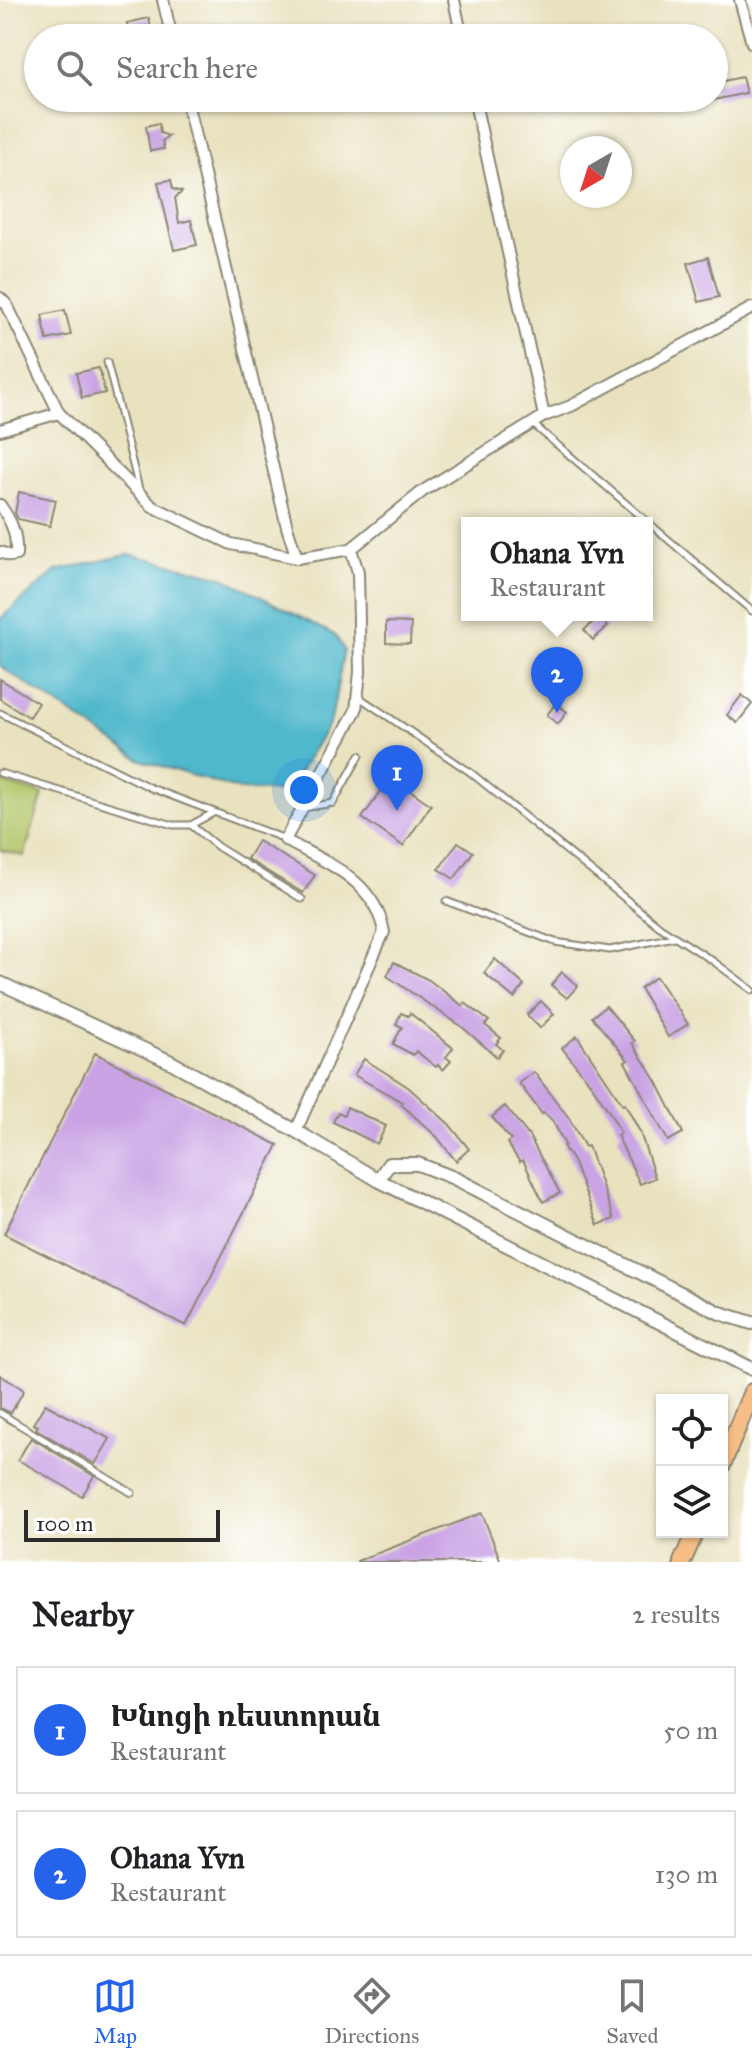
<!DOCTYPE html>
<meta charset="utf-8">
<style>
:root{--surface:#fff;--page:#f2f2f2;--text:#202124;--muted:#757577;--line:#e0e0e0;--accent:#2563eb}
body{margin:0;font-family:"IM FELL Great Primer","Noto Serif Armenian",serif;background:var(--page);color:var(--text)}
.controls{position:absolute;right:24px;bottom:24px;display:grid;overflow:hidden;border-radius:0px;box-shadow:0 2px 6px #0004}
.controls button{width:72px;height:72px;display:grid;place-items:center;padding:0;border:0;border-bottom:2px solid var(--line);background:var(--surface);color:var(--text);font:40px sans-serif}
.compass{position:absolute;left:560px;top:136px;width:72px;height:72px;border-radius:50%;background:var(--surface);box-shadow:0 2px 6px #0004;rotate:219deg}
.scale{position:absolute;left:24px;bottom:20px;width:196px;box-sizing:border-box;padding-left:8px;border:4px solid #2b2b2b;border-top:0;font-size:22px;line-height:28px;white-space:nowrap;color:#2b2b2b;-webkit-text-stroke:6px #fff;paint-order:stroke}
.you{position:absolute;left:304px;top:790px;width:28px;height:28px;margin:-20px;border:6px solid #fff;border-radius:50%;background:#1a73e8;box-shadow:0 0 0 12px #1a73e833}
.badge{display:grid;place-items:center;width:52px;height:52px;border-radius:50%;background:var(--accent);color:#fff;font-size:26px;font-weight:700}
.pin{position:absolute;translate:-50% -66px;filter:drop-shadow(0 2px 4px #0008)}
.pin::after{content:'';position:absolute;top:42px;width:28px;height:24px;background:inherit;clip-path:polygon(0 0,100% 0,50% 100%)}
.popup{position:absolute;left:461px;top:517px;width:192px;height:104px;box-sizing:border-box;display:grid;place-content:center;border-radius:0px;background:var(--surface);filter:drop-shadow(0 2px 6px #0005);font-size:26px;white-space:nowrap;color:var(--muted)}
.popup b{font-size:30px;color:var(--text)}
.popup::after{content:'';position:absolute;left:50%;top:100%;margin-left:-16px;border:16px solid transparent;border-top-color:var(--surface)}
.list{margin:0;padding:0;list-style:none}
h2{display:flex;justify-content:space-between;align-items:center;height:104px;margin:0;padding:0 32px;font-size:34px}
h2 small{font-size:26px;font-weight:400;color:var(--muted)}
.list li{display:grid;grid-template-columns:52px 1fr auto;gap:24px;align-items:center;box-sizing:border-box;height:128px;margin:0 16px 16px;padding:0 16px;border:2px solid var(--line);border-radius:0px}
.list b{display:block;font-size:30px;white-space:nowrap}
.list p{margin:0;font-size:26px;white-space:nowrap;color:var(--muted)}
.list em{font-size:26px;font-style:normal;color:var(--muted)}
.icon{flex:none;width:44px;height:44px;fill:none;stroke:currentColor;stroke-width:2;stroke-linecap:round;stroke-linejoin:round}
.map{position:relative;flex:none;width:752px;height:1562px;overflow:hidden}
.search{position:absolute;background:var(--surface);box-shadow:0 2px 6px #0004;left:24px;right:24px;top:24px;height:88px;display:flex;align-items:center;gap:20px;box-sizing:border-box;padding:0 28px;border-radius:44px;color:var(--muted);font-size:30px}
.sheet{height:392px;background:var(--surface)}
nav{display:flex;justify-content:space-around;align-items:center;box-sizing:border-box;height:112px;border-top:2px solid var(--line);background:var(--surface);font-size:22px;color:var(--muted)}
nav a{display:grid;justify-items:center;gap:4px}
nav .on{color:var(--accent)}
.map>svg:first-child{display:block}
.green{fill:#b3c66a;stroke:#6f784a;stroke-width:2}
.water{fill:#4fb8cc;stroke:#3d727c;stroke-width:2}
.building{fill:#c9a3e4}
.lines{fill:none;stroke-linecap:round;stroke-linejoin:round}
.service-casing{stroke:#8a8675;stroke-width:9}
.minor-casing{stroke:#8a8675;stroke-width:14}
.tertiary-casing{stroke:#8a8675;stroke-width:16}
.primary-casing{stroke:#8a8675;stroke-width:20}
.service{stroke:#fff;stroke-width:5}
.minor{stroke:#fff;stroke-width:10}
.tertiary{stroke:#fff;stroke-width:12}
.primary{stroke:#f6be86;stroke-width:16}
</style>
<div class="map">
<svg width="752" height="1562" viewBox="0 0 752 1562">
<rect width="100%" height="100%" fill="#fff"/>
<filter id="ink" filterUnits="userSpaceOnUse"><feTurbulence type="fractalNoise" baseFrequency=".0125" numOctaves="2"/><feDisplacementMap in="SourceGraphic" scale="16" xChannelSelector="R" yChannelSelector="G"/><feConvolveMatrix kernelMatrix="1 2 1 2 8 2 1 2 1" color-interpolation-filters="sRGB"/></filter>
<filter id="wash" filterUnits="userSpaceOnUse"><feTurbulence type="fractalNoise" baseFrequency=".006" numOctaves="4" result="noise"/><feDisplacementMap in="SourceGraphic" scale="32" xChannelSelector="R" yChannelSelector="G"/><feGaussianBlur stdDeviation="1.8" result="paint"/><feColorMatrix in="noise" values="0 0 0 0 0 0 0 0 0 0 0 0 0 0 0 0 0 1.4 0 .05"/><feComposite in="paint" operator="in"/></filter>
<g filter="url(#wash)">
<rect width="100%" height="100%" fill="#e9e2bf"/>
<path class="green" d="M0 782 43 794 24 856 0 850Z"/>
<path class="water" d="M130 554 223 577 335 635 344 650 331 721 287 792 240 790 141 760 0 666V619L56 571Z"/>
<g id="blocks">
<g class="building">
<path d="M149 18 151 29 129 34 127 23Z"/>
<path d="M742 77 746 93 714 100V83Z"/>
<path d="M159 123 160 133 169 136 162 141 164 149 150 151 146 126Z"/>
<path d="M171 180 173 189 182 192 175 198 179 223 191 220 197 245 174 250 158 182Z"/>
<path d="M708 257 719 297 699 302 688 263Z"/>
<path d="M65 310 71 335 47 340 42 315Z"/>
<path d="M99 368 105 393 82 398 76 373Z"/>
<path d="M19 492 56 500 50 526 18 519 15 513Z"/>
<path d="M599 617 608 626 593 640 584 630Z"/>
<path d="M386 622 411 623 410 644 386 643Z"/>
<path d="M0 679 38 703 29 717 0 699Z"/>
<path d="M742 695 752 704 737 723 727 715Z"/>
<path d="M556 703 567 712 558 724 547 715Z"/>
<path d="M391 777 431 805 403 846 362 818Z"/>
<path d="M258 841 315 875 303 893 247 859Z"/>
<path d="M458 842 473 852 454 879 439 869Z"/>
<path d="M495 959 524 985 514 998 484 973Z"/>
<path d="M394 962 429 980 463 1006 465 1003 489 1021 485 1025 501 1038 496 1044 503 1050 497 1057 461 1026 387 976Z"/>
<path d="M562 972 578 986 567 998 551 985Z"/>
<path d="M656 977 688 1024 668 1037 640 988Z"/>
<path d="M541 1001 554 1014 540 1028 527 1015Z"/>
<path d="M606 1006 635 1041 632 1043 656 1080 683 1133 668 1141 625 1062 628 1060 592 1017Z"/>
<path d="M401 1013 408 1016 410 1013 453 1048 446 1057 451 1061 443 1070 438 1065 436 1067 416 1051 413 1055 393 1044 402 1027 396 1024Z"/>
<path d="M577 1036 623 1105 625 1104 640 1132 655 1178 640 1184 617 1135 621 1133 610 1113 590 1083 562 1048Z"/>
<path d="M95 1053 278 1145 186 1326 4 1234Z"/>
<path d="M364 1059 408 1087 449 1124 469 1149 456 1161 437 1137 401 1104 402 1102 354 1075Z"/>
<path d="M534 1072 569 1118 585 1147 588 1146 614 1219 598 1225 573 1161 563 1146 565 1145 553 1121 544 1113 542 1114 519 1083Z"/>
<path d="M505 1106 529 1136 560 1193 543 1202 523 1160 520 1162 507 1143 511 1140 492 1117Z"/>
<path d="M347 1107 386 1126 377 1144 333 1122 338 1112 344 1115Z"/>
<path d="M0 1375 24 1390 11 1413 0 1408Z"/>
<path d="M45 1404 110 1439 95 1464 36 1429 38 1426 33 1424Z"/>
<path d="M31 1438 94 1476 82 1496 18 1460Z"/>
<path d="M482 1513 501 1562H357V1561Z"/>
</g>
</g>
</g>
<g filter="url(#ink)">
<use href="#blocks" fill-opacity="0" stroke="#8a8675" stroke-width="2"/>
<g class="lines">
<defs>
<g id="service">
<path d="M107 362 139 489"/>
<path d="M534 425 752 611"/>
<path d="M359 697 470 772 660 927 713 961 752 990"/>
<path d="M0 713 151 788 285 839"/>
<path d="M0 773 173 825H191L213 813"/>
<path d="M303 808 333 803 360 755"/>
<path d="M191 825 218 847 302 899"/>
<path d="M446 901 555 942 610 950 674 937"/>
<path d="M0 1413 132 1493"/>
</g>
<g id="minor">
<path d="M163 0 172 38"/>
<path d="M454 0 462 38"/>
<path d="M740 0 752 43"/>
<path d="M186 98 287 527 297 558"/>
<path d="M474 98 544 416"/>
<path d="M0 298 7 305 59 413 152 506 231 544 297 558 351 549 423 491 544 416 571 406 752 308"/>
<path d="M0 430 59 413"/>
<path d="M0 505C12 522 17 534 16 555L11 556 0 552"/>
<path d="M296 1131 384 932C374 879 328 864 285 840L356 710 360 672 358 572 351 549"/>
</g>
<g id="tertiary">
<path d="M0 983 171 1062 296 1131 378 1180 752 1369"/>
<path d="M378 1180 389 1164H418L454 1178 720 1313 752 1323"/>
</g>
<g id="primary">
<path d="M722 1465 752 1392"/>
<path d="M682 1562 695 1532"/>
</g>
</defs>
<use href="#service" class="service-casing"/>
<use href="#minor" class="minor-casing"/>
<use href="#tertiary" class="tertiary-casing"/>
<use href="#primary" class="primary-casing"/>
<use href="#service" class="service"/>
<use href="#minor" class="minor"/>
<use href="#tertiary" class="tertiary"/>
<use href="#primary" class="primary"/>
</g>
</g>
</svg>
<div class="controls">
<button><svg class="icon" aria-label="locate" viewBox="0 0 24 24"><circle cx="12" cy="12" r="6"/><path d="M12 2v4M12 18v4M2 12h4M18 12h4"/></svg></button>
<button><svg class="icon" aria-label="layers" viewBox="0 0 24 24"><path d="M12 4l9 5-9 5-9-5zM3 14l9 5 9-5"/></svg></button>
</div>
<svg class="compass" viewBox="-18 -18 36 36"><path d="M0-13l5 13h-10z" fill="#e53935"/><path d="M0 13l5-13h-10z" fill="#757577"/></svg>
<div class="scale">100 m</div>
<div class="you"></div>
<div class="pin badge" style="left:397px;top:811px">1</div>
<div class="pin badge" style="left:557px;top:713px">2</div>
<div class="popup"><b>Ohana Yvn</b>Restaurant</div>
<div class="search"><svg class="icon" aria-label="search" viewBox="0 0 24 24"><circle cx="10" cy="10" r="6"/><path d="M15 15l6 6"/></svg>Search here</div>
</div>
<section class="sheet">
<h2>Nearby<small>2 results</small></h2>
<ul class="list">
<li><span class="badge">1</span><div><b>Խնոցի ռեստորան</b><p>Restaurant</p></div><em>50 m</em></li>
<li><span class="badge">2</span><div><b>Ohana Yvn</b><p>Restaurant</p></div><em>130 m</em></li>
</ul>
</section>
<nav>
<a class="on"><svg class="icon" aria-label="map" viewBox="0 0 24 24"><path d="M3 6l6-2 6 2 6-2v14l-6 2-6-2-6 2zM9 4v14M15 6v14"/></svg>Map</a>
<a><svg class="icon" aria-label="directions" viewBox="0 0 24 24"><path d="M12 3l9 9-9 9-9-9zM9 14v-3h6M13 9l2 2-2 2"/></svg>Directions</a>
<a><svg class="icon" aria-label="saved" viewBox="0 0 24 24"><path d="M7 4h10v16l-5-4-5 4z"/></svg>Saved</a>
</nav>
